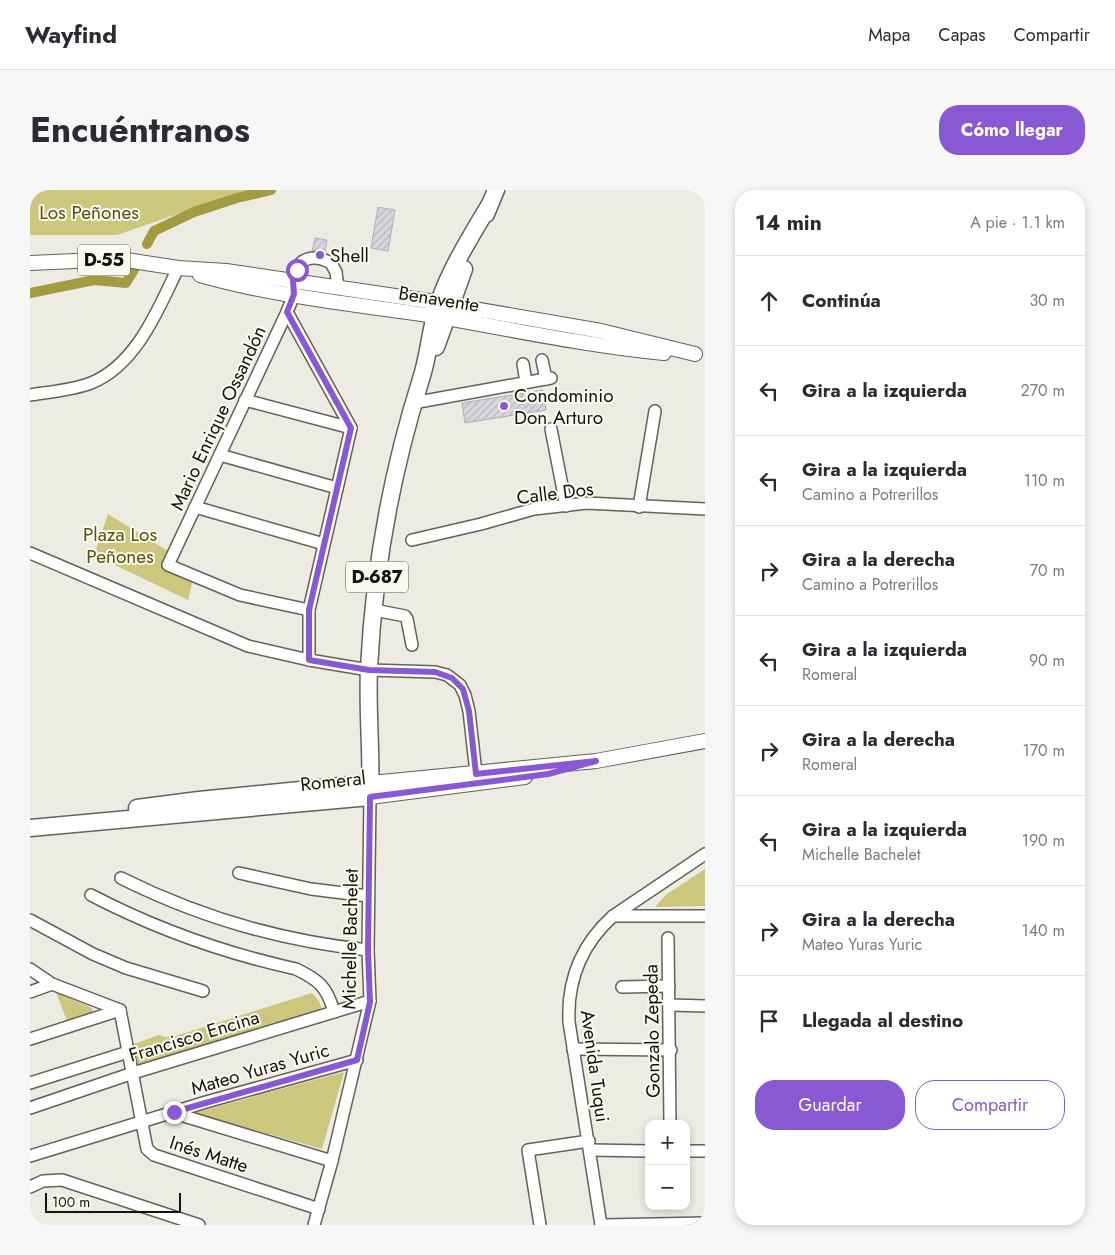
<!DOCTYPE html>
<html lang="es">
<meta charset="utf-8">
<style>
:root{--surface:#fff;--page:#f7f7f7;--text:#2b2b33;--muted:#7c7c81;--line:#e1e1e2;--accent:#8859d2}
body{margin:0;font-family:Jost,sans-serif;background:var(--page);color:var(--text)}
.controls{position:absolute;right:15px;bottom:15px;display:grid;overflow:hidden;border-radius:10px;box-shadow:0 2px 8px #0003}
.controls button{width:45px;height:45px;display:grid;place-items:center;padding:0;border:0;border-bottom:1px solid var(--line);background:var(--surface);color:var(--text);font:25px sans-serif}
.scale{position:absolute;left:15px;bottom:12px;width:136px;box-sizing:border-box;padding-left:5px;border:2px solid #13130f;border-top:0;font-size:14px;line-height:18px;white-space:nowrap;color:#13130f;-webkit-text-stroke:4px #fafaef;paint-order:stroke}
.stop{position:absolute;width:15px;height:15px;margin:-11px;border:4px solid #8859d2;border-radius:50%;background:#fff}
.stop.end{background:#8859d2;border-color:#fff;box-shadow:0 1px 5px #0008}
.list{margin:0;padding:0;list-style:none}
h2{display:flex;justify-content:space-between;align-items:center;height:65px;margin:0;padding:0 20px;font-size:21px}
h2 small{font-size:16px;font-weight:400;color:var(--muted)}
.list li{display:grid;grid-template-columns:32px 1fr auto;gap:15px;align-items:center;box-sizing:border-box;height:90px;padding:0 20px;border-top:1px solid var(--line)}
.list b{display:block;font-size:19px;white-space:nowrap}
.list p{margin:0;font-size:16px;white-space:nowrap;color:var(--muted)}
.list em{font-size:16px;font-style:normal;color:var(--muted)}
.actions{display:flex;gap:10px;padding:15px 20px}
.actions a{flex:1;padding:11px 0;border:1px solid var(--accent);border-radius:20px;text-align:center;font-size:18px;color:var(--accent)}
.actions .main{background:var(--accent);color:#fff}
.icon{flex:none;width:28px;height:28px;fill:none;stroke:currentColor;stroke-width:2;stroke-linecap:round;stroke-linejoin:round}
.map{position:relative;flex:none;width:675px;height:1035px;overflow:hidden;border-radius:20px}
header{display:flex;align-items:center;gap:30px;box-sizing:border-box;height:70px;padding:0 25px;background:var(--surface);border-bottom:1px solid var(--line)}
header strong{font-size:24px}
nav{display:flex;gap:28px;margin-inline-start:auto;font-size:18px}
.intro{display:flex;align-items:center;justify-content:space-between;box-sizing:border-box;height:120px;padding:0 30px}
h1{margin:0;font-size:35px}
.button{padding:12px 22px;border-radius:20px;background:var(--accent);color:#fff;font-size:18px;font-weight:700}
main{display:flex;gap:30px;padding:0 30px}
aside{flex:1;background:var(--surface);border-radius:20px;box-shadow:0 2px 8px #0003}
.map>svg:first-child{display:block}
.green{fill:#cdc67d}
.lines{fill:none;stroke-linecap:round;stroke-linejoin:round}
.canal{stroke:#a39b40;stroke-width:10}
.building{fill:url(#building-hatch);stroke:#b1afb8}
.minor-casing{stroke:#636259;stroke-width:14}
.major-casing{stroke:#636259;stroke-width:16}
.highway-casing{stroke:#636259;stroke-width:19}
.minor{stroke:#fff;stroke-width:11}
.major{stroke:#fff;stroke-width:14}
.highway{stroke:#fff;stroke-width:16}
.route{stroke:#8859d2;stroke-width:6}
.poi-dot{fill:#8859d2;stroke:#fafaef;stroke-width:2}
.labels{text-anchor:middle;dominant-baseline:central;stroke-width:4;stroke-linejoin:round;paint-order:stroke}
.shield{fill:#fafaef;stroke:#585852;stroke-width:1}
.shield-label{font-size:18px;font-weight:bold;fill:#13130f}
.park-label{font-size:19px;fill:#58510b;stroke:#fafaef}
.poi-label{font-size:19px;fill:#13130f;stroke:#fafaef;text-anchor:start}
.street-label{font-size:19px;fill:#13130f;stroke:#fafaef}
</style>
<header>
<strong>Wayfind</strong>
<nav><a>Mapa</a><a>Capas</a><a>Compartir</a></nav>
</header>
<div class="intro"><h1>Encuéntranos</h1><a class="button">Cómo llegar</a></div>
<main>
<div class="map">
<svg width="675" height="1035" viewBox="0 0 675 1035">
<defs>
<pattern id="building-hatch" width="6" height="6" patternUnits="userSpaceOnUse" patternTransform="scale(1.25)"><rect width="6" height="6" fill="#d8d5df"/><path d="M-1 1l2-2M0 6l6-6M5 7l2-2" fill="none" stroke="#b8b6be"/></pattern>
</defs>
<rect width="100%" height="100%" fill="#edece2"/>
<g class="green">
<path d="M0 0H227L196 7 87 45H0Z"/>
<path d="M78 324 138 361 133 376 163 390 158 410 64 365Z"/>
<path d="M675 679V716L625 717 637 704Z"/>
<path d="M26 802 62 818 63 822 37 831Z"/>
<path d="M282 803 289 811 292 820 106 878 101 855 129 845 139 848Z"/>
<path d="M314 882 292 959 164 923Z"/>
</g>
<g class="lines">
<g class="canal">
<path d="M117 54 124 41 164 22 207 8 241 0"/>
<path d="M0 103 64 90 96 93 105 78"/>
</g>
</g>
<g class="building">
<path d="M348 17 365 20 358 61 341 58Z"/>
<path d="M285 48 297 50 295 62 282 61Z"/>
<path d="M513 200 516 220 435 233 432 213Z"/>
</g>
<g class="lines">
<defs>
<g id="minor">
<path d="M257 122 321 238 279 420V470"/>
<path d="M512 170 516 189"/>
<path d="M493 174 496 192"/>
<path d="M0 205C19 202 44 200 61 193 106 175 128 120 148 78"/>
<path d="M215 210 321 238"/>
<path d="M383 213 521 188"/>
<path d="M521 239 536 316"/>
<path d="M190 265 307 298"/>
<path d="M165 317 294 354"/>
<path d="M609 317 625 221"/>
<path d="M382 350 451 334 504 319 557 313 675 319"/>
<path d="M0 363 218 456 279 470 339 480 405 482 417 485 430 495 435 505 439 521 446 583"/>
<path d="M279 420 210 405 138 375 257 122C259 116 263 109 264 103 264 99 262 95 263 91 266 68 282 63 301 73L306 82 308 98"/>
<path d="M344 420 375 426 377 429 382 455"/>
<path d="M209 683 281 699 338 706"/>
<path d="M91 688C169 727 251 751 338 760"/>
<path d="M61 705C126 739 194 763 266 779 289 790 297 797 304 822"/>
<path d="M583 726H675"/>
<path d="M0 730 63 764 96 778 173 801"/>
<path d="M638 748 640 934"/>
<path d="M0 779 22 794 90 820 117 959 124 965 289 1019"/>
<path d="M592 797 639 796"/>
<path d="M0 802 22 794"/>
<path d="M640 815 675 816"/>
<path d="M0 849 90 820"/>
<path d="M543 859 641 860"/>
<path d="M0 893 98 862"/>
<path d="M0 918 103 883 340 811"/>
<path d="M144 923 302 971"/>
<path d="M560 960 619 961"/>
<path d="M656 961H675"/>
<path d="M0 966 176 912 327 870"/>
<path d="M0 997 13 991 32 990 169 1035"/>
<path d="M284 1035 302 971 340 811 338 760 340 607"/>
<path d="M510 1035 498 960 559 951"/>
<path d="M571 1035 539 832C537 790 552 754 583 726L675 664"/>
<path d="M575 1035 675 1033"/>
</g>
<g id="major">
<path d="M0 73 90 69 148 78 196 81 392 110 571 141 665 164"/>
<path d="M170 85C250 108 335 115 417 128 489 141 561 156 634 163"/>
<path d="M341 593 566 571 675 551"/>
<path d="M340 607 495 587"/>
</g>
<g id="highway">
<path d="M456 24 466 0"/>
<path d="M406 157 434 79"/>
<path d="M107 618 169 610 341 593"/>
<path d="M0 638 340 607C342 564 337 521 339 478 344 378 361 284 391 189 399 165 400 139 408 115 420 79 441 46 460 14"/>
</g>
</defs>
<use href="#minor" class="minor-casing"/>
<use href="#major" class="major-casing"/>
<use href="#highway" class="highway-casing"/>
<use href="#minor" class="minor"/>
<use href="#major" class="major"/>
<use href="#highway" class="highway"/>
</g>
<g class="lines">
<path class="route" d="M144 922 327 870 340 812 338 760 340 607 518 584 566 571 446 584 439 521 433 499 422 488 405 482 339 480 279 470V420L321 238 257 122 264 104 263 91 267 80"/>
</g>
<g class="poi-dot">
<circle cx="290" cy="65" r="5"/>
<circle cx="474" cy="216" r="5"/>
</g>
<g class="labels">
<g class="shield">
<rect x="48" y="54.5" width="52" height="31" rx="4"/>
<rect x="316" y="371.5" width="62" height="31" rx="4"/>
</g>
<g class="shield-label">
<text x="74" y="70">D-55</text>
<text x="347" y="387">D-687</text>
</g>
<g class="park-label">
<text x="59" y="22">Los Peñones</text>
<text x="90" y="344">Plaza Los<tspan x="90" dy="22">Peñones</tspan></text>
</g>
<g class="poi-label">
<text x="300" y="65">Shell</text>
<text x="484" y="205">Condominio<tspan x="484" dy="22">Don Arturo</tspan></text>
</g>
<g class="street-label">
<text transform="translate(409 109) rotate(9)">Benavente</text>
<text transform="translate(188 228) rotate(-65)">Mario Enrique Ossandón</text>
<text transform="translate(525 303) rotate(-7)">Calle Dos</text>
<text transform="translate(303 591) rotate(-6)">Romeral</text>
<text transform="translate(320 749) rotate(-89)">Michelle Bachelet</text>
<text transform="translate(622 841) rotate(-91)">Gonzalo Zepeda</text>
<text transform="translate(164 846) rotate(-17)">Francisco Encina</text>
<text transform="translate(565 876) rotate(82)">Avenida Tuqui</text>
<text transform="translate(230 879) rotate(-16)">Mateo Yuras Yuric</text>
<text transform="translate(179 964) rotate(18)">Inés Matte</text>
</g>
</g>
</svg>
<div class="controls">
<button>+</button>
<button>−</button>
</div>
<div class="scale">100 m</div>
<div class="stop" style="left:267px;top:80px"></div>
<div class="stop end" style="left:144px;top:922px"></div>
</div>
<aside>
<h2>14 min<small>A pie · 1.1 km</small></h2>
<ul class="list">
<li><svg class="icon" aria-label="ahead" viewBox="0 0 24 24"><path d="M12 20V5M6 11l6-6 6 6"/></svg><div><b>Continúa</b></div><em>30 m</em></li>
<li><svg class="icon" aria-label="left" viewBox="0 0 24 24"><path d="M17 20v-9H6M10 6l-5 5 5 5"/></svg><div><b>Gira a la izquierda</b></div><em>270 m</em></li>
<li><svg class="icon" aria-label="left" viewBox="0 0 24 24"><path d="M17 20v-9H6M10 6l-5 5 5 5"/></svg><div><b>Gira a la izquierda</b><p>Camino a Potrerillos</p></div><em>110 m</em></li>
<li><svg class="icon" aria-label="right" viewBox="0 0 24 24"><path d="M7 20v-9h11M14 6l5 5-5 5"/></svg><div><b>Gira a la derecha</b><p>Camino a Potrerillos</p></div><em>70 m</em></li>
<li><svg class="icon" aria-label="left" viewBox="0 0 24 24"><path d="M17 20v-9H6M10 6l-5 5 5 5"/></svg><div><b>Gira a la izquierda</b><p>Romeral</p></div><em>90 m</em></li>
<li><svg class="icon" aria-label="right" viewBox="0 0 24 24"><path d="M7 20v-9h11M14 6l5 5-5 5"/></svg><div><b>Gira a la derecha</b><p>Romeral</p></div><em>170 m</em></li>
<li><svg class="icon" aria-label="left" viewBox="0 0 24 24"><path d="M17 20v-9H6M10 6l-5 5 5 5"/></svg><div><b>Gira a la izquierda</b><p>Michelle Bachelet</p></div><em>190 m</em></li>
<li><svg class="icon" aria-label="right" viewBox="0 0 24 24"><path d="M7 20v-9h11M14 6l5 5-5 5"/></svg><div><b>Gira a la derecha</b><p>Mateo Yuras Yuric</p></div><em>140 m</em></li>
<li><svg class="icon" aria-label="arrive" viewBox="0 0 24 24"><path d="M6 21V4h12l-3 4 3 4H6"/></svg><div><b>Llegada al destino</b></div></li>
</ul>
<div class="actions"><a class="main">Guardar</a><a>Compartir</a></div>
</aside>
</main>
